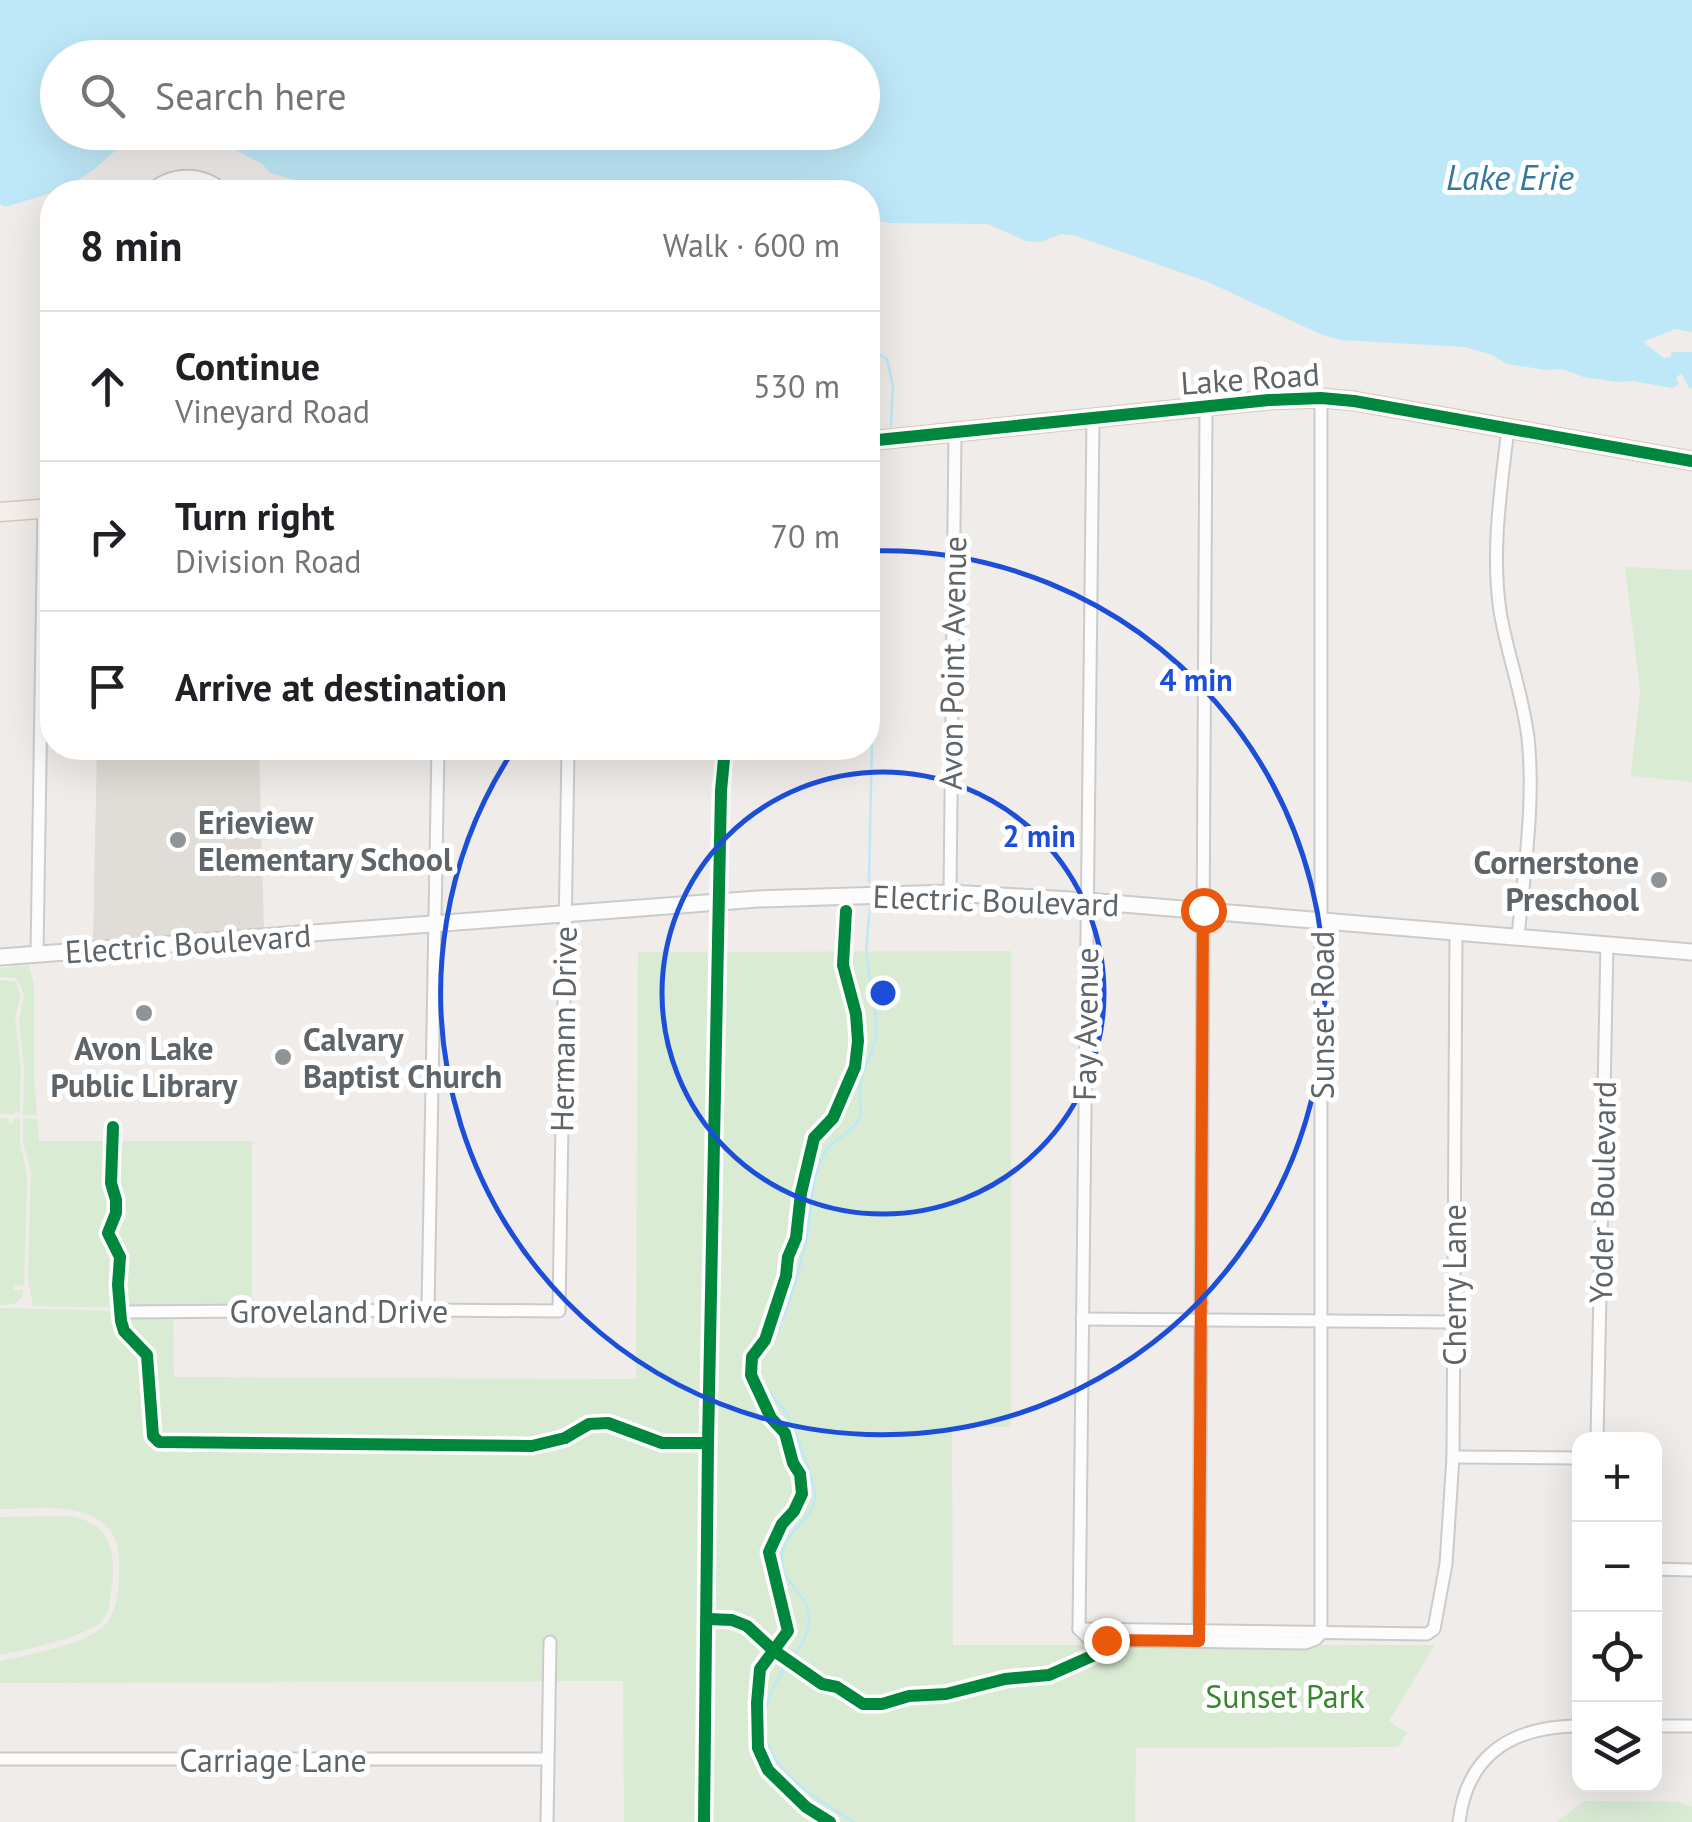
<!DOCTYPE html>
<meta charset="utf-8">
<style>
:root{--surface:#fff;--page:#f6f6f6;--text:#202124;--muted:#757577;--line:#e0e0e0}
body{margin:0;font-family:"PT Sans",sans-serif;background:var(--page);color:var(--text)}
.controls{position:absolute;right:30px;bottom:30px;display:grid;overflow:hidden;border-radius:20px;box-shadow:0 10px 40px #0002}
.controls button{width:90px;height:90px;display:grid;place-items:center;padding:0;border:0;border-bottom:2px solid var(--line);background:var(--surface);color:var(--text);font:50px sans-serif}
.stop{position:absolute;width:30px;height:30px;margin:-22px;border:8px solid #ea580c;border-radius:50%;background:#fff}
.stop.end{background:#ea580c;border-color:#fff;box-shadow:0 2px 10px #0008}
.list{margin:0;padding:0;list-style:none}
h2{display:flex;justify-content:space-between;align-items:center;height:130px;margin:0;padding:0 40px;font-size:42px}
h2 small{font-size:32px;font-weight:400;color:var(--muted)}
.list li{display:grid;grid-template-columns:65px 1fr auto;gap:30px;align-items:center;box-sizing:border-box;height:150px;padding:0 40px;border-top:2px solid var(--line)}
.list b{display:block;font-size:38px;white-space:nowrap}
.list p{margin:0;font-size:32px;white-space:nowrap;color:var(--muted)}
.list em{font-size:32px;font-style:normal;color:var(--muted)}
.icon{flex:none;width:55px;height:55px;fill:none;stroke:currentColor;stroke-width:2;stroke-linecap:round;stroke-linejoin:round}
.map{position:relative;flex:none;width:1692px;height:1822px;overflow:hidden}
.search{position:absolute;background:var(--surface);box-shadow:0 10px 40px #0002;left:40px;top:40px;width:840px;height:110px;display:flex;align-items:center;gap:25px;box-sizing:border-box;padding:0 35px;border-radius:55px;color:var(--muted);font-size:38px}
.panel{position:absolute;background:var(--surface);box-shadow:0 10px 40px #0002;left:40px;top:180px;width:840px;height:580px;border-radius:40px}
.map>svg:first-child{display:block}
.education{fill:#e0dcd7}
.green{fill:#daebd4}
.water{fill:#bee8f8}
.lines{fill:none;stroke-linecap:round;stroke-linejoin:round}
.stream{stroke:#bee8f8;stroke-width:2.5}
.street-casing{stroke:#cbcbcb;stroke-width:15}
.secondary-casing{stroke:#cbcbcb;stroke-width:19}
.primary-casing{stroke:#d8c9b5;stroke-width:21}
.street{stroke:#fdfcfc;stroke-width:11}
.secondary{stroke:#fdfcfc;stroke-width:15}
.primary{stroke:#f4f0e9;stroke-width:18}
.cycleway-casing{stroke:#fff;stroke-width:19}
.cycleway{stroke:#00873e;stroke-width:12}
.route{stroke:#ea580c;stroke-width:12}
.ring{fill:none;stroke:#1d4ed8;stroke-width:5}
.poi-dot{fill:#919495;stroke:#fff;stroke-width:4}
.labels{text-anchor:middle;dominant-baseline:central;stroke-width:10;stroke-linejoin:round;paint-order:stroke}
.street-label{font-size:32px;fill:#5e6468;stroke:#fff}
.poi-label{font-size:32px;font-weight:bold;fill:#5e6468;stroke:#fff;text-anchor:start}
.park-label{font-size:32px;fill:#38862f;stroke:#fff}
.water-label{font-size:35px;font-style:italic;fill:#35789e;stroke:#fff}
.centre{fill:#1d4ed8;stroke:#fff;stroke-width:5}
.ring-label{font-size:30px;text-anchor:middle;font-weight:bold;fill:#1d4ed8;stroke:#fff;stroke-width:10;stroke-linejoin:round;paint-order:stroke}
</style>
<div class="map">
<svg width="1692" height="1822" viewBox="0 0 1692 1822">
<rect width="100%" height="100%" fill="#efece9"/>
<path class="education" d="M97 748H259L264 932 93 944Z"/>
<g class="green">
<path d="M1625 567 1692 570V782L1631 776 1640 690Z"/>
<path d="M1011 951V1427H952L953 1645H1435L1389 1721 1407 1733 1398 1747 1136 1748 1135 1822H624L623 1681 0 1683V1661C27 1655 84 1645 103 1627 117 1614 118 1594 119 1576 119 1566 120 1555 117 1545 104 1498 37 1509 0 1509V1308L173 1312 174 1377 636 1379 638 952Z"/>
<path d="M29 965 34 985V1077L37 1115H23L24 1068 19 1023 24 994 16 978 0 977V968Z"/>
<path d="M0 980 15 982 18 987 20 998 15 1016 21 1066 20 1114 17 1112 14 1114H0Z"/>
<path d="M0 1118H8L9 1124H13L14 1118 20 1119V1142L27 1176 24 1285 14 1286V1290H23V1295L16 1303 0 1306Z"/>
<path d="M23 1118 37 1119 39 1141H252V1310L33 1306 28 1281 31 1171 23 1143Z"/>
<path d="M68 1516C111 1522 117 1554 111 1591 110 1601 109 1613 102 1621 89 1636 21 1651 0 1655V1517Z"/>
<path d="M1584 1801 1680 1802 1692 1807V1822H1557Z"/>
</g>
<path class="water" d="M0 0H1692V332L1675 329 1643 342 1664 358 1671 357V352H1692V388L1690 389 1681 373 1676 378 1679 384 1672 388 1633 381 1618 382 1583 377 1563 369 1546 370 1507 364 1492 355 1465 347 1341 340 1320 334 1208 282 1076 236 1061 234 1041 242 1026 241 988 224 889 223 868 220V192H358L344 189H323L271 173 261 163 221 143 206 133 862 132V58H58V132L152 133C117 141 108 162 80 179 56 193 31 199 5 207L0 204Z"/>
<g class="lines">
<g class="stream">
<path d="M868 348 887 359 893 386 891 426"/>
<path d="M869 882 876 542"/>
<path d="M854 1822C793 1785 733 1747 783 1670 795 1652 809 1640 809 1617 809 1591 775 1583 783 1550 788 1528 818 1516 815 1492 814 1482 792 1423 787 1414 779 1400 759 1386 758 1369 758 1357 770 1346 775 1336 781 1325 785 1312 789 1301 796 1280 804 1256 807 1235 812 1204 810 1183 824 1154 832 1138 854 1134 860 1116 862 1107 859 1095 860 1085 862 1068 874 1052 876 1035 878 1009 870 985 867 960 865 943 869 924 870 907"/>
</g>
<defs>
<g id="street">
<path d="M150 192C168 171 206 171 224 192"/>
<path d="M1508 428C1501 489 1491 550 1500 611 1507 654 1523 695 1528 738 1535 804 1524 872 1518 937"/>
<path d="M950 893 955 433"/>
<path d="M719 902 721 791 725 748"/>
<path d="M37 954 44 509"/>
<path d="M428 1310 438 748"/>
<path d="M120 1312 428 1310 559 1311 568 748"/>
<path d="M1082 1319 1454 1322"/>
<path d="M1597 1440 1607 944"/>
<path d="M1453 1457 1580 1458"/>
<path d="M1654 1569 1692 1570"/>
<path d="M1079 1629 1093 418"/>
<path d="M1079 1629 1427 1634 1434 1629 1446 1564 1453 1457 1456 932"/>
<path d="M1079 1629 1087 1637 1106 1640 1305 1643 1316 1639 1321 1633"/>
<path d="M1321 1633V398"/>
<path d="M1199 1641 1206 406"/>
<path d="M1654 1726H1692"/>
<path d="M0 1759H547"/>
<path d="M547 1822 550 1642"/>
<path d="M1459 1822C1467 1753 1514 1726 1580 1726"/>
</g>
<path id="secondary" d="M0 957 758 899 950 893 1087 901 1692 952"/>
<g id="primary">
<path d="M868 441 1269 400 1321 398 1354 401 1692 461"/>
<path d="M0 512 52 508"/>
</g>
</defs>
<use href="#street" class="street-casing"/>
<use href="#secondary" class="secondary-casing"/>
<use href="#primary" class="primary-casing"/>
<use href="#street" class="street"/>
<use href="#secondary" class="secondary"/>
<use href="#primary" class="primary"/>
<defs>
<g id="cycleway">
<path d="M868 441 1269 400 1321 398 1354 401 1692 461"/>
<path d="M113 1127 111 1183 116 1200V1213L108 1233 120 1257 118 1285 121 1321 124 1331 147 1355 153 1436 159 1442 532 1446 565 1438 589 1424 608 1423 662 1443H708"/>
<path d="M708 1619 732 1620 747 1626 773 1650 822 1684 837 1687 863 1704H882L909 1696 946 1694 1005 1679 1049 1675 1099 1653 1106 1640"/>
<path d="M704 1822 708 1443 721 791 725 748"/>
<path d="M830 1822 806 1807 768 1770 758 1748 757 1703 760 1669 788 1631 769 1552 782 1524 794 1511 802 1494 800 1474 793 1463 785 1433 771 1418 751 1375 752 1357 765 1340 786 1276 788 1257 796 1238 801 1193 814 1138 833 1118 855 1067 858 1041 856 1014 843 965 846 911"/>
</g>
</defs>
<use href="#cycleway" class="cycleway-casing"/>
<use href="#cycleway" class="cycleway"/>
</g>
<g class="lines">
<path class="route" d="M1106 1640 1199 1641 1203 910"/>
</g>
<g class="ring">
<circle cx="883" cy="993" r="221"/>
<path d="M868 551A442 442 0 1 1 514 749"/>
</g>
<g class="poi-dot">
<circle cx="178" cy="840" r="10"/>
<circle cx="1659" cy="880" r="10"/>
<circle cx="144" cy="1013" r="10"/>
<circle cx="283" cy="1057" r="10"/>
</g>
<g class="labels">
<g class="street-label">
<text transform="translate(1250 378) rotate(-4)">Lake Road</text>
<text transform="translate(952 663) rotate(-89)">Avon Point Avenue</text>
<text transform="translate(996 900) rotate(2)">Electric Boulevard</text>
<text transform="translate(188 943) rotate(-4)">Electric Boulevard</text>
<text transform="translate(1322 1015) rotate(-90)">Sunset Road</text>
<text transform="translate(1085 1024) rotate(-89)">Fay Avenue</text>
<text transform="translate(563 1029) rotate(-89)">Hermann Drive</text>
<text transform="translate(1602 1192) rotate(-89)">Yoder Boulevard</text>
<text transform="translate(1454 1285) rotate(-90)">Cherry Lane</text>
<text x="339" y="1311">Groveland Drive</text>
<text x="273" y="1760">Carriage Lane</text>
</g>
<g class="poi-label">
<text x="198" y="822">Erieview<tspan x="198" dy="37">Elementary School</tspan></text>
<text x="1639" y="862" text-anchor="end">Cornerstone<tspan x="1639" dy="37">Preschool</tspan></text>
<text x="303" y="1039">Calvary<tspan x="303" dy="37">Baptist Church</tspan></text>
<text x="144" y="1048" text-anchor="middle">Avon Lake<tspan x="144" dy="37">Public Library</tspan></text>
</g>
<g class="park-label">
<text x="1285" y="1696">Sunset Park</text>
</g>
<g class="water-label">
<text x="1510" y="177">Lake Erie</text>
</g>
</g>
<circle cx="883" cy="993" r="15" class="centre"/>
<g class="ring-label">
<text x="1196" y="691">4 min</text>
<text x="1039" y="847">2 min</text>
</g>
</svg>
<div class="controls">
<button>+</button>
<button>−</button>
<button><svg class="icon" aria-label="locate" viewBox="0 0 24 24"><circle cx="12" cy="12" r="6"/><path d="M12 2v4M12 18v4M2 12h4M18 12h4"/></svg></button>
<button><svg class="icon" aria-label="layers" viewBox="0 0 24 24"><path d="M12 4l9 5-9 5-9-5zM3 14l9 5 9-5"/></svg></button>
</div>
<div class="stop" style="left:1203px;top:910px"></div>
<div class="stop end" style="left:1106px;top:1640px"></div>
<div class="search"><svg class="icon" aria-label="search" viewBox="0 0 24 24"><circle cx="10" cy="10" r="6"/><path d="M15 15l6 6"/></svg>Search here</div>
<section class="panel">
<h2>8 min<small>Walk · 600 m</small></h2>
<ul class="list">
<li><svg class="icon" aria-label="ahead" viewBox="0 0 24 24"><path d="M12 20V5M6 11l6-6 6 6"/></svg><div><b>Continue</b><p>Vineyard Road</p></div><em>530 m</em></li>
<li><svg class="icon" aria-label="right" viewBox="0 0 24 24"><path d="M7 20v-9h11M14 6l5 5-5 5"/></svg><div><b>Turn right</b><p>Division Road</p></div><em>70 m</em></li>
<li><svg class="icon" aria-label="arrive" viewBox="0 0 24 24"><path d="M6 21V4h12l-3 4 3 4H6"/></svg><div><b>Arrive at destination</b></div></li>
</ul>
</section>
</div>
